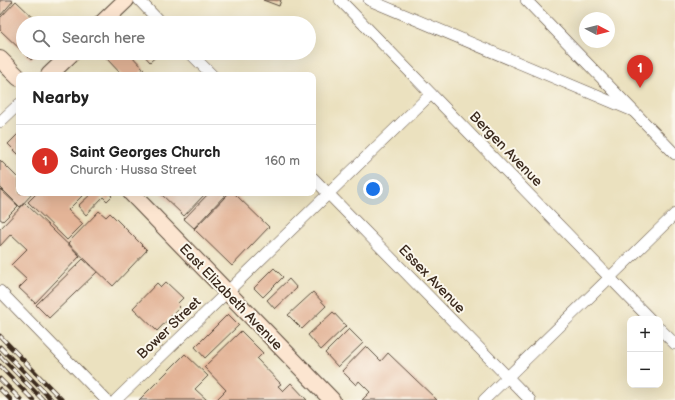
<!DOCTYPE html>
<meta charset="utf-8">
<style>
:root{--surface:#fff;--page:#f2f2f2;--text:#222;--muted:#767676;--line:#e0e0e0;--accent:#d93025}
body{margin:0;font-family:"Balsamiq Sans",sans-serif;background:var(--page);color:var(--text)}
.controls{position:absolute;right:12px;bottom:12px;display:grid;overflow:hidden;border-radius:8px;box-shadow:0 4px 16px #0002}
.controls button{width:36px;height:36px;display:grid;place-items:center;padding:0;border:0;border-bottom:1px solid var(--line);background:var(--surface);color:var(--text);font:20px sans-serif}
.compass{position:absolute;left:579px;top:12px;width:36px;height:36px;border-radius:50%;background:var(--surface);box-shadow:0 4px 16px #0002;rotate:97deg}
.you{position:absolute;left:373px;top:189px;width:14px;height:14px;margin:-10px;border:3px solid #fff;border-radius:50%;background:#1a73e8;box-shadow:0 0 0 6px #1a73e833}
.badge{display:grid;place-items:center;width:26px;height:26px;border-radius:50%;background:var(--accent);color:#fff;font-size:13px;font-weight:700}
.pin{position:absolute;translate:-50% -33px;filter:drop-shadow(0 1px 2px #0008)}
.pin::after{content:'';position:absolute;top:21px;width:14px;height:12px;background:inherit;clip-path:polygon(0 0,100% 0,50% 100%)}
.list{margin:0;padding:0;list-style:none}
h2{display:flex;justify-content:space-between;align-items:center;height:52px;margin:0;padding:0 16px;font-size:17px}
h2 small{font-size:13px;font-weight:400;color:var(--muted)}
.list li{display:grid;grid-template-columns:26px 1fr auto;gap:12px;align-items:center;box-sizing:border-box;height:72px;padding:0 16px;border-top:1px solid var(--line)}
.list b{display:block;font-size:15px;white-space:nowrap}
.list p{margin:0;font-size:13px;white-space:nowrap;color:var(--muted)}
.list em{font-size:13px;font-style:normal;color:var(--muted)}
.icon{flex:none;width:22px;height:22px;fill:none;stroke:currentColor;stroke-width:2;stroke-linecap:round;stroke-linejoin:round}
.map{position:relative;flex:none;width:675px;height:400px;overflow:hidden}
.search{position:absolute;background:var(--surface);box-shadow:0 4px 16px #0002;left:16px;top:16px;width:300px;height:44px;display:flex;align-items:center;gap:10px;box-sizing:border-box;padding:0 14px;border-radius:22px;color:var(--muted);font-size:15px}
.panel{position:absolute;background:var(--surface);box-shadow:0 4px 16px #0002;left:16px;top:72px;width:300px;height:124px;border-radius:8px}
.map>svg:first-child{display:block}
.building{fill:#e3b497}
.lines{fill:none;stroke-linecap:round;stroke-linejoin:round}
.street-casing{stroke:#554536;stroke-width:12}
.secondary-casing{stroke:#554536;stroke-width:18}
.street{stroke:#fff;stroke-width:11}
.secondary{stroke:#fce5d0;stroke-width:16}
.rail-casing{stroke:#3b2a1e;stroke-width:4.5}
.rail{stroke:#fbf7ec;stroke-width:3;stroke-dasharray:9;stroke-linecap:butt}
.labels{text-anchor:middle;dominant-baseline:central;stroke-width:4;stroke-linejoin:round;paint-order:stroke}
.street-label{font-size:14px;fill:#3b2a1e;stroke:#fbf7ec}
</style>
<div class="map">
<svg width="675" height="400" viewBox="0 0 675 400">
<rect width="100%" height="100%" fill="#fbf7ec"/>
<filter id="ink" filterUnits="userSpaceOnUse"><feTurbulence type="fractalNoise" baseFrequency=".025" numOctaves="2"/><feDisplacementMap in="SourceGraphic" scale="8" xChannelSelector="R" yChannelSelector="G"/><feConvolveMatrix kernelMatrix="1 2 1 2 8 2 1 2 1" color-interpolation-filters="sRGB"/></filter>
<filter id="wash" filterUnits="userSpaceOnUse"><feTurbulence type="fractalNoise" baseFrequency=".012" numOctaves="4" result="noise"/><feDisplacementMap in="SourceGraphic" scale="16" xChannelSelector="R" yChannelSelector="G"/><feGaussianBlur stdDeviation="0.9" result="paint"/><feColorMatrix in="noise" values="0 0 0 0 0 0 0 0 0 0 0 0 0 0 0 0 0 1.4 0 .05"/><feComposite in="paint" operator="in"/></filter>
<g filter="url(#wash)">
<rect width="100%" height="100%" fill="#ebe1bf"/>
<g id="blocks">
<g class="building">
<path d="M0 0H11L13 1 0 16Z"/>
<path d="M263 0H281L279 6Z"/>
<path d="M16 1 39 23H23V52L0 30V18Z"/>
<path d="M24 53H38L31 60Z"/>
<path d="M111 53H129L144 69 137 75H122L106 58Z"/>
<path d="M142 53H160L150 62Z"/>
<path d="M19 133V155L8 144Z"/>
<path d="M0 160 19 179V193H33L20 207 0 187Z"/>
<path d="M0 189 18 206 3 221 0 219Z"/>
<path d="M37 193H85L68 210 83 224 67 240 28 202Z"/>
<path d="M92 193H109L112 196 107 201 103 197 86 215 78 206Z"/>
<path d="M160 193H206L184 216Z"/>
<path d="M209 193H227L194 228 184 219Z"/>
<path d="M229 193H234L269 227 232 266 194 229Z"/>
<path d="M25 203 80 256 35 303 19 288 27 280 11 265 27 249 11 234 0 246V229Z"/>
<path d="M99 211 106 217 110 213 147 250 113 286 68 243Z"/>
<path d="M83 259 97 272 49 318 36 305Z"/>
<path d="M274 268 283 277 263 297 254 288Z"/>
<path d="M289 279 297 288 275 309 267 300Z"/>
<path d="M166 282 183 298 177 304 180 307 157 331 133 308 157 283 161 287Z"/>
<path d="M313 292 326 306 302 329 288 315Z"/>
<path d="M333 312 346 326 321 350 308 335Z"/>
<path d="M228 314 239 325 205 358 195 347Z"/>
<path d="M349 329 363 343 338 367 325 353Z"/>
<path d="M241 331 263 353 257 359 281 384 278 386 283 391 291 383 307 400H216L226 390 204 367Z"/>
<path d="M366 346 381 361 388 353 437 400H362L370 392 359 381 356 385 342 371Z"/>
<path d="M185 354 208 376 195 389 207 400H139Z"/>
</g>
</g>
</g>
<g filter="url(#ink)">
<use href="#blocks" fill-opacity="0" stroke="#554536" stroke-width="1"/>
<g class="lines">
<defs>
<g id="street">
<path d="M139 0 161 23"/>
<path d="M340 0 650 319"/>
<path d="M369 0 633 111"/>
<path d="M526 0 675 154"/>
<path d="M190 53 212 75"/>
<path d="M0 122 19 104"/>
<path d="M313 178 530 400"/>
<path d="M0 291 106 400"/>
<path d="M660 329 675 344"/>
<path d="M116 400 431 94"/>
<path d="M484 400 675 214"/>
</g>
<g id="secondary">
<path d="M102 23 126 0"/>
<path d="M0 59 19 78"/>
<path d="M49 75 72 53"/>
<path d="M131 193 332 400"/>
</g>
</defs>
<use href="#street" class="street-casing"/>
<use href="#secondary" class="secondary-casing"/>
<use href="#street" class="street"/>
<use href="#secondary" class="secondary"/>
<defs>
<g id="rail">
<path d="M0 336 62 400"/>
<path d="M0 347 52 400"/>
<path d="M0 356 43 400"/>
<path d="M0 366 33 400"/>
<path d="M0 379 21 400"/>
<path d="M0 389 11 400"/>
</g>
</defs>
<use href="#rail" class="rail-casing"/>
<use href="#rail" class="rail"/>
</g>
</g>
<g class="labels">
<g class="street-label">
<text transform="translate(506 149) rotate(46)">Bergen Avenue</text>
<text transform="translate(432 279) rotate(46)">Essex Avenue</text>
<text transform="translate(231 297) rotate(46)">East Elizabeth Avenue</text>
<text transform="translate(169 328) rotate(-44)">Bower Street</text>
</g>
</g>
</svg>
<div class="controls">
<button>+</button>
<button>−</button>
</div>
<svg class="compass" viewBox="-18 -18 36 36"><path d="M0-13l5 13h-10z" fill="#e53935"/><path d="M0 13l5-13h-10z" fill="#767676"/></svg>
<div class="you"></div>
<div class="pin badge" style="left:640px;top:88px">1</div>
<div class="search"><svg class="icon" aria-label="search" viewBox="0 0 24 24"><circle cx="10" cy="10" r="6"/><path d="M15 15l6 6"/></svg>Search here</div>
<section class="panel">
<h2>Nearby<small></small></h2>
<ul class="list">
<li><span class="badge">1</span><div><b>Saint Georges Church</b><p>Church · Hussa Street</p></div><em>160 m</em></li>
</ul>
</section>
</div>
